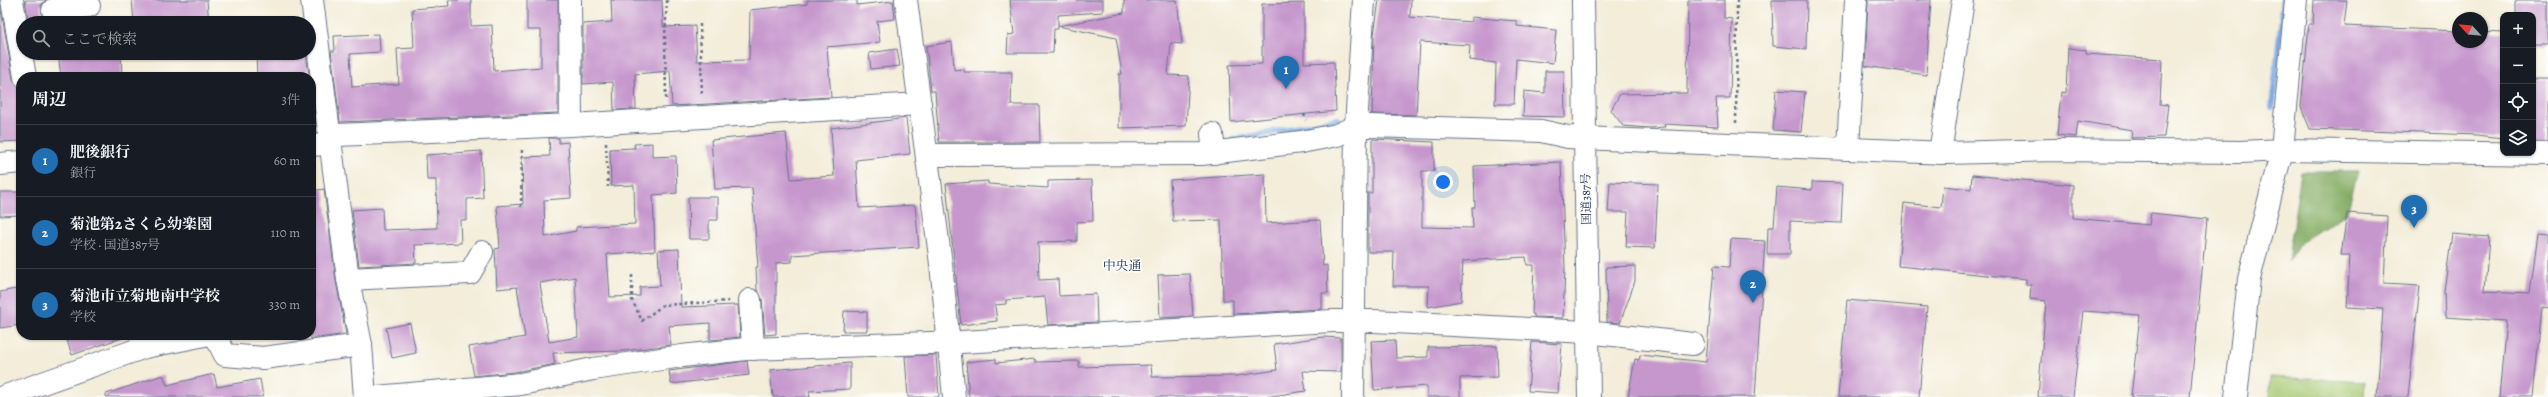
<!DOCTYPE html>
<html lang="ja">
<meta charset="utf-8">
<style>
:root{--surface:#171b24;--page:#242831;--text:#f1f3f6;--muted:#9ea1a6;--line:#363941;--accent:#1f6fb2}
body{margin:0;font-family:Alegreya,"Noto Serif JP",serif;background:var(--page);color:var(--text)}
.controls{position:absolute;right:12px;top:12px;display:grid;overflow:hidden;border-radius:8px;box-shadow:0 1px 3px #0004}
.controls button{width:36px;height:36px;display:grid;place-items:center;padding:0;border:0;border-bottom:1px solid var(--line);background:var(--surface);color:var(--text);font:20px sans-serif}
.compass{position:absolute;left:2452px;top:12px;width:36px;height:36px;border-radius:50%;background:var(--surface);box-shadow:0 1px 3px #0004;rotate:296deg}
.you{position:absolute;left:1443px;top:182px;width:14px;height:14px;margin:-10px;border:3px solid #fff;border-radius:50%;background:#1a73e8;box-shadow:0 0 0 6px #1a73e833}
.badge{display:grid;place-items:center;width:26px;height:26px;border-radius:50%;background:var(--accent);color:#fff;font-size:13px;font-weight:700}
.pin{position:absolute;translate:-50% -33px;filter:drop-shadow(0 1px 2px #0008)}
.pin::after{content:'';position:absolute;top:21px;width:14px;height:12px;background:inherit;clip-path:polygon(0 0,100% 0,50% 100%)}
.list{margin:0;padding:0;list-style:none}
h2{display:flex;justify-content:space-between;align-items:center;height:52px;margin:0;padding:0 16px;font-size:17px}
h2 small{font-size:13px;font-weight:400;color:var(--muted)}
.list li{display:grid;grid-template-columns:26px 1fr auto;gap:12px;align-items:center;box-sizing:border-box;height:72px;padding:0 16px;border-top:1px solid var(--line)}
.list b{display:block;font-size:15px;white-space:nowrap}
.list p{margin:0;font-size:13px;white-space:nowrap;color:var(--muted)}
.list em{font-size:13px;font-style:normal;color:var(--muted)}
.icon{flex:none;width:22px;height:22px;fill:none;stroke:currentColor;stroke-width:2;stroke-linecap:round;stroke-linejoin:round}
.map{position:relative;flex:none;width:2548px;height:397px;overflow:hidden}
.search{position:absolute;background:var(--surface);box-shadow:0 1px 3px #0004;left:16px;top:16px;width:300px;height:44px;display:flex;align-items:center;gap:10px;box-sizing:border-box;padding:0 14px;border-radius:22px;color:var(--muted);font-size:15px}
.panel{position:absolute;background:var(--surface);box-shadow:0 1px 3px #0004;left:16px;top:72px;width:300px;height:268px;border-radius:16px}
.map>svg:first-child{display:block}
.green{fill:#a5c771;stroke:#607b68}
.forest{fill:#84ac63;stroke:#506e60}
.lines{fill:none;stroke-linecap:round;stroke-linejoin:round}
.stream{stroke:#7baae5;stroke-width:6}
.building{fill:#c697cd;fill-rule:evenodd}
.minor-casing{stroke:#677289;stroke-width:24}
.highway-casing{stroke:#677289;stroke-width:24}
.path{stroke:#677289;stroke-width:2.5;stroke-dasharray:3 3;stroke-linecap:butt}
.minor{stroke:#fff;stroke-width:22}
.highway{stroke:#fff;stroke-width:22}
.labels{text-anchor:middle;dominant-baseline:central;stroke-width:3.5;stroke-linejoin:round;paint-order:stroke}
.street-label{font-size:12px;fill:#1b2f5e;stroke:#fdfcf7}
.neighbourhood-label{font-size:13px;fill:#1b2f5e;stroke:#fdfcf7}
</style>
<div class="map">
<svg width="2548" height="397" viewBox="0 0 2548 397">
<rect width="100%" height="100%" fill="#fdfcf7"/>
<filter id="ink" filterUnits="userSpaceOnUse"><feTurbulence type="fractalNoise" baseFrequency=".025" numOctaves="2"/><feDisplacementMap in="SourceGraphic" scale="8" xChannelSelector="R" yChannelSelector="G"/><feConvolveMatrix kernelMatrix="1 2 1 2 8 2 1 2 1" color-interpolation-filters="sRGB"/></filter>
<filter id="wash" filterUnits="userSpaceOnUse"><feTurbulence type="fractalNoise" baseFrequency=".012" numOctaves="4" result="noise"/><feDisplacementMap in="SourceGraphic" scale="16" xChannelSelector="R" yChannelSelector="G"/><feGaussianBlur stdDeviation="0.9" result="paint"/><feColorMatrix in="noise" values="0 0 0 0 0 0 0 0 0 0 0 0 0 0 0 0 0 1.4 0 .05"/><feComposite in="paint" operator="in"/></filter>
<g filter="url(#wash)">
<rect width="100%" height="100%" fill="#f3edd9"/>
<path class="green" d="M2270 377 2365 382 2364 397H2269Z"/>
<path class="forest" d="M2301 171H2358L2347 213 2299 244 2288 261Z"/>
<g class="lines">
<g class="stream">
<path d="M2272 108 2284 0"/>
<path d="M1233 140 1338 119"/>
</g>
</g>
<g id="blocks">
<g class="building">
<path d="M25 0H46L41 5 42 16 28 18Z"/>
<path d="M132 0H207L209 23H134Z"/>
<path d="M448 0H471V26L492 25 494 71 541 67V30H527V0H558V113L340 122 331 51H335L334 36 379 34 380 52 350 54 352 87 399 84 397 49 414 48 412 9 449 6Z"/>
<path d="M611 0H662L663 27 695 26 697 61 749 60 750 10 807 4V0H857V5L893 1 895 19 877 21 880 42 827 47 831 97 672 106 670 71 635 74 636 109 614 110 613 82 583 84V24L612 22Z"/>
<path d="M1010 0H1103V12L1058 15V29H1054L1053 53H1007L1008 35 1014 34Z"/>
<path d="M1124 0H1177L1182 44 1171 43 1168 75 1189 76 1186 126 1119 128V74H1122L1116 38 1058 26 1124 13Z"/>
<path d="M1379 0H1411L1410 17 1471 22V17L1492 19 1517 21V26L1556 30 1553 63 1516 59 1514 104H1495L1496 63 1469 60 1470 45 1420 42 1416 115 1372 114 1374 35Z"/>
<path d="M1688 0H1724V18L1732 19 1730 98H1716L1718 127 1664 124 1665 127 1650 128 1623 126 1611 110 1620 94 1687 93Z"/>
<path d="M1772 0H1807L1806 49 1773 46Z"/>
<path d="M1868 0H1931L1926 75 1865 66Z"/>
<path d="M2314 0H2347L2344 26 2458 31V42H2482V32L2503 33V138L2477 135 2310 129 2301 107 2309 24H2313Z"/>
<path d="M2516 0H2548V45H2533V15H2516Z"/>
<path d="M1304 3V63L1334 62 1336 111 1231 122 1229 65 1262 64V4Z"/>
<path d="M0 4 13 79 21 89V141L0 142Z"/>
<path d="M952 42 954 70 964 69V72H1012L1011 105H1039L1040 142H939L935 91H931L926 46Z"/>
<path d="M2068 48 2086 50V54L2162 59 2160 104 2168 105 2164 137 2131 138 2132 130 2078 121 2076 137 2057 135 2061 92 2066 93Z"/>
<path d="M897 49 900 66 871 69 869 53Z"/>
<path d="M58 53H121L122 77H61Z"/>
<path d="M256 53H306L309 77H257Z"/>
<path d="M1545 71H1564L1565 117 1523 116 1524 91 1545 93Z"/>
<path d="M2533 79H2548V142L2533 141Z"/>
<path d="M311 90 316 125H311Z"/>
<path d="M1776 90 1805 92 1801 132 1773 130Z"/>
<path d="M906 118 910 154 856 160 859 208 915 205 919 247 792 255V262L776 263V334L765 335 762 299 757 290 756 267H758L752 188 715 189 711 140 786 133 791 179 834 176 831 128Z"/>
<path d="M549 138H559V143L568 142 571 198 544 200 545 237 576 231V227L635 224 634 185 611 186 610 149 635 148 634 144 652 143V157L676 156 677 193 653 195 655 251 607 254 610 297 640 296V287L660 286 658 250 679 249 681 307 738 305 740 337 710 340V323L669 326 671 345 622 351 553 353 555 364 515 372 474 376 469 347 525 337 517 287 497 289 495 249 500 248 497 206 523 204 522 157 550 156ZM575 277 578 337 549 342 540 283Z"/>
<path d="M1372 139 1434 142V171H1422V227L1473 228 1472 207H1475L1474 166 1561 162 1565 268 1563 318 1534 317V314H1532L1534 265H1527L1526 257 1463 261 1461 301 1428 307 1429 286H1393L1394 252H1368V193H1372Z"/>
<path d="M481 151 483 198 467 199V220H460L461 243 415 245 416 263 359 266 352 210 382 208 383 230 437 228 436 180H427L426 155Z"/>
<path d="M1265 174 1266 223 1320 220 1323 266 1327 265 1328 293H1322V309L1233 314V300H1223L1221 220 1173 221 1170 180Z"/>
<path d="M1972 175 2073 185V218L2149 225 2151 213 2207 219 2190 397H2131L2140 315 2083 311 2073 397H2038L2046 301 2030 299 2031 285H2026V279L1898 266 1904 203 1941 207 1943 186 1971 189Z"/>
<path d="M1092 180 1093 221 1077 222V241L1038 242 1039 280 1058 279 1059 296 1096 294 1097 322 1048 325 1045 297 1006 300V304L995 305 997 321 961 325 946 184 988 181V184L1048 188V181Z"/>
<path d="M1610 182 1658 184 1655 248 1626 247 1628 212H1608Z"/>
<path d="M1812 182 1843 183 1841 223 1790 221V254H1767L1768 227H1774L1777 187 1812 190Z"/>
<path d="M324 189 336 281 346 334 311 339V191Z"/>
<path d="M0 192H21V215L0 216Z"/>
<path d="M688 197H718V220H709V239H689Z"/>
<path d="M2347 213 2387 216 2384 284 2420 286 2408 397H2377L2383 309 2347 307 2350 255H2341Z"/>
<path d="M2538 233 2548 234V308L2542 307 2533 397H2499L2506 321 2445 317 2444 291 2452 234 2489 237 2485 291 2530 293Z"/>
<path d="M1731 239 1765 241 1755 397H1628L1635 359 1639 360 1640 355 1706 362 1714 266 1729 267Z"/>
<path d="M1635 266V281L1620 323 1607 322 1606 267Z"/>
<path d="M1190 274 1193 316 1160 318 1158 275Z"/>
<path d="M21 288V325L0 328V292Z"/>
<path d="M1847 300 1927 307 1919 397H1838Z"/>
<path d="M844 311 867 312V331H843Z"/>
<path d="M410 323 416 353 392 358 386 328Z"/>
<path d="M65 335H121V338L72 355Z"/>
<path d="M1322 337 1341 338V372L1303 371 1306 391 1265 397H969L966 362 996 359V363L1035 359V362L1079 361V367L1151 365 1152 377 1236 376 1277 370 1274 344Z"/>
<path d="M1395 340 1396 358 1428 357V347L1497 346 1498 377 1460 378V397H1427V386L1374 390 1371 341Z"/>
<path d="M1532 342 1562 344 1558 393 1528 391Z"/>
<path d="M936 355 939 397H908L905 356Z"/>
<path d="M747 361 749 375 671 384 669 371Z"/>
<path d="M850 363V389L809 391 810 397H773L770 370Z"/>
<path d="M214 374 217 387 260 379 263 397H106V394L163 375 167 385Z"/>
</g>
</g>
</g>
<g filter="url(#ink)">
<use href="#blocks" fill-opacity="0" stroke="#677289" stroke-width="1"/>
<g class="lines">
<defs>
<g id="minor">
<path d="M12 0 25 77"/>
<path d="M312 0 348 279 361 345 365 397"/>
<path d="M570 0 571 125"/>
<path d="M906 0 941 264 954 397"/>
<path d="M53 10 89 6"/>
<path d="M1212 134 1214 153"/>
<path d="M311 145 325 144 337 135 571 125 920 104"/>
<path d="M1848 149 1856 0"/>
<path d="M1940 153 1963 0"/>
<path d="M927 155 1202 154 1301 142 1337 135 1356 126H1370L1541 131 1568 137 1605 139 1947 153 2053 150 2241 152 2282 150 2548 154"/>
<path d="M0 164 21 162"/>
<path d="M348 279 470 273 482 252"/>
<path d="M750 300 753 349"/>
<path d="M215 335 225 355 263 358 361 345"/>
<path d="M3 397 145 347 205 335"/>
<path d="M376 397 521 384 593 369 682 356 746 349 961 342 1333 321H1374L1587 332 1693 344"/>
<path d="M1353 397 1356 126 1364 0"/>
<path d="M2236 397 2249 279 2282 150 2296 0"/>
</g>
<path id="highway" d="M1583 0 1589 397"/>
</defs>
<use href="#minor" class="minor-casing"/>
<use href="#highway" class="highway-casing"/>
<g class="path">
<path d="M700 24 702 96"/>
<path d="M666 99 665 37 667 0"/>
<path d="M1304 114 1306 120"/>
<path d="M1736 123 1737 0"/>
<path d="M606 143 608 187"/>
<path d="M521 207 522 147"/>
<path d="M632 275V300L642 321 663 305 730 301"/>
</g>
<use href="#minor" class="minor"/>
<use href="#highway" class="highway"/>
</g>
</g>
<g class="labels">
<g class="street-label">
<text transform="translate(1586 199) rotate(-91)">国道387号</text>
</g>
<g class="neighbourhood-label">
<text x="1122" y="265">中央通</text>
</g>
</g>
</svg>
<div class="controls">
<button>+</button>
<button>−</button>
<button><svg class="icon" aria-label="locate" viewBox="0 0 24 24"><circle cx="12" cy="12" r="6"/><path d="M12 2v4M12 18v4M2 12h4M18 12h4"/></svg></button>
<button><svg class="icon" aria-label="layers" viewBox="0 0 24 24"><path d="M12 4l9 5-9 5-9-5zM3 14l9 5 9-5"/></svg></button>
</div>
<svg class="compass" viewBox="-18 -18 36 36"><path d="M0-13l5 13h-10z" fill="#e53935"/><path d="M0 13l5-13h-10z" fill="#9ea1a6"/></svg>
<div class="you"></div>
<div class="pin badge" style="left:1286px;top:89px">1</div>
<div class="pin badge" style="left:1753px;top:303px">2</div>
<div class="pin badge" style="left:2414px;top:228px">3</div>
<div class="search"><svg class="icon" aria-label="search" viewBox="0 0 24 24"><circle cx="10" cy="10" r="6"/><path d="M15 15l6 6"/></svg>ここで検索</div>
<section class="panel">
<h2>周辺<small>3件</small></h2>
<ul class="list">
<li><span class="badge">1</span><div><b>肥後銀行</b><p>銀行</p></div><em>60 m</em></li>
<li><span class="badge">2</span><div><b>菊池第2さくら幼楽園</b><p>学校 · 国道387号</p></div><em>110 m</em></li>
<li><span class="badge">3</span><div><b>菊池市立菊地南中学校</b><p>学校</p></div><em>330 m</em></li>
</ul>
</section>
</div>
